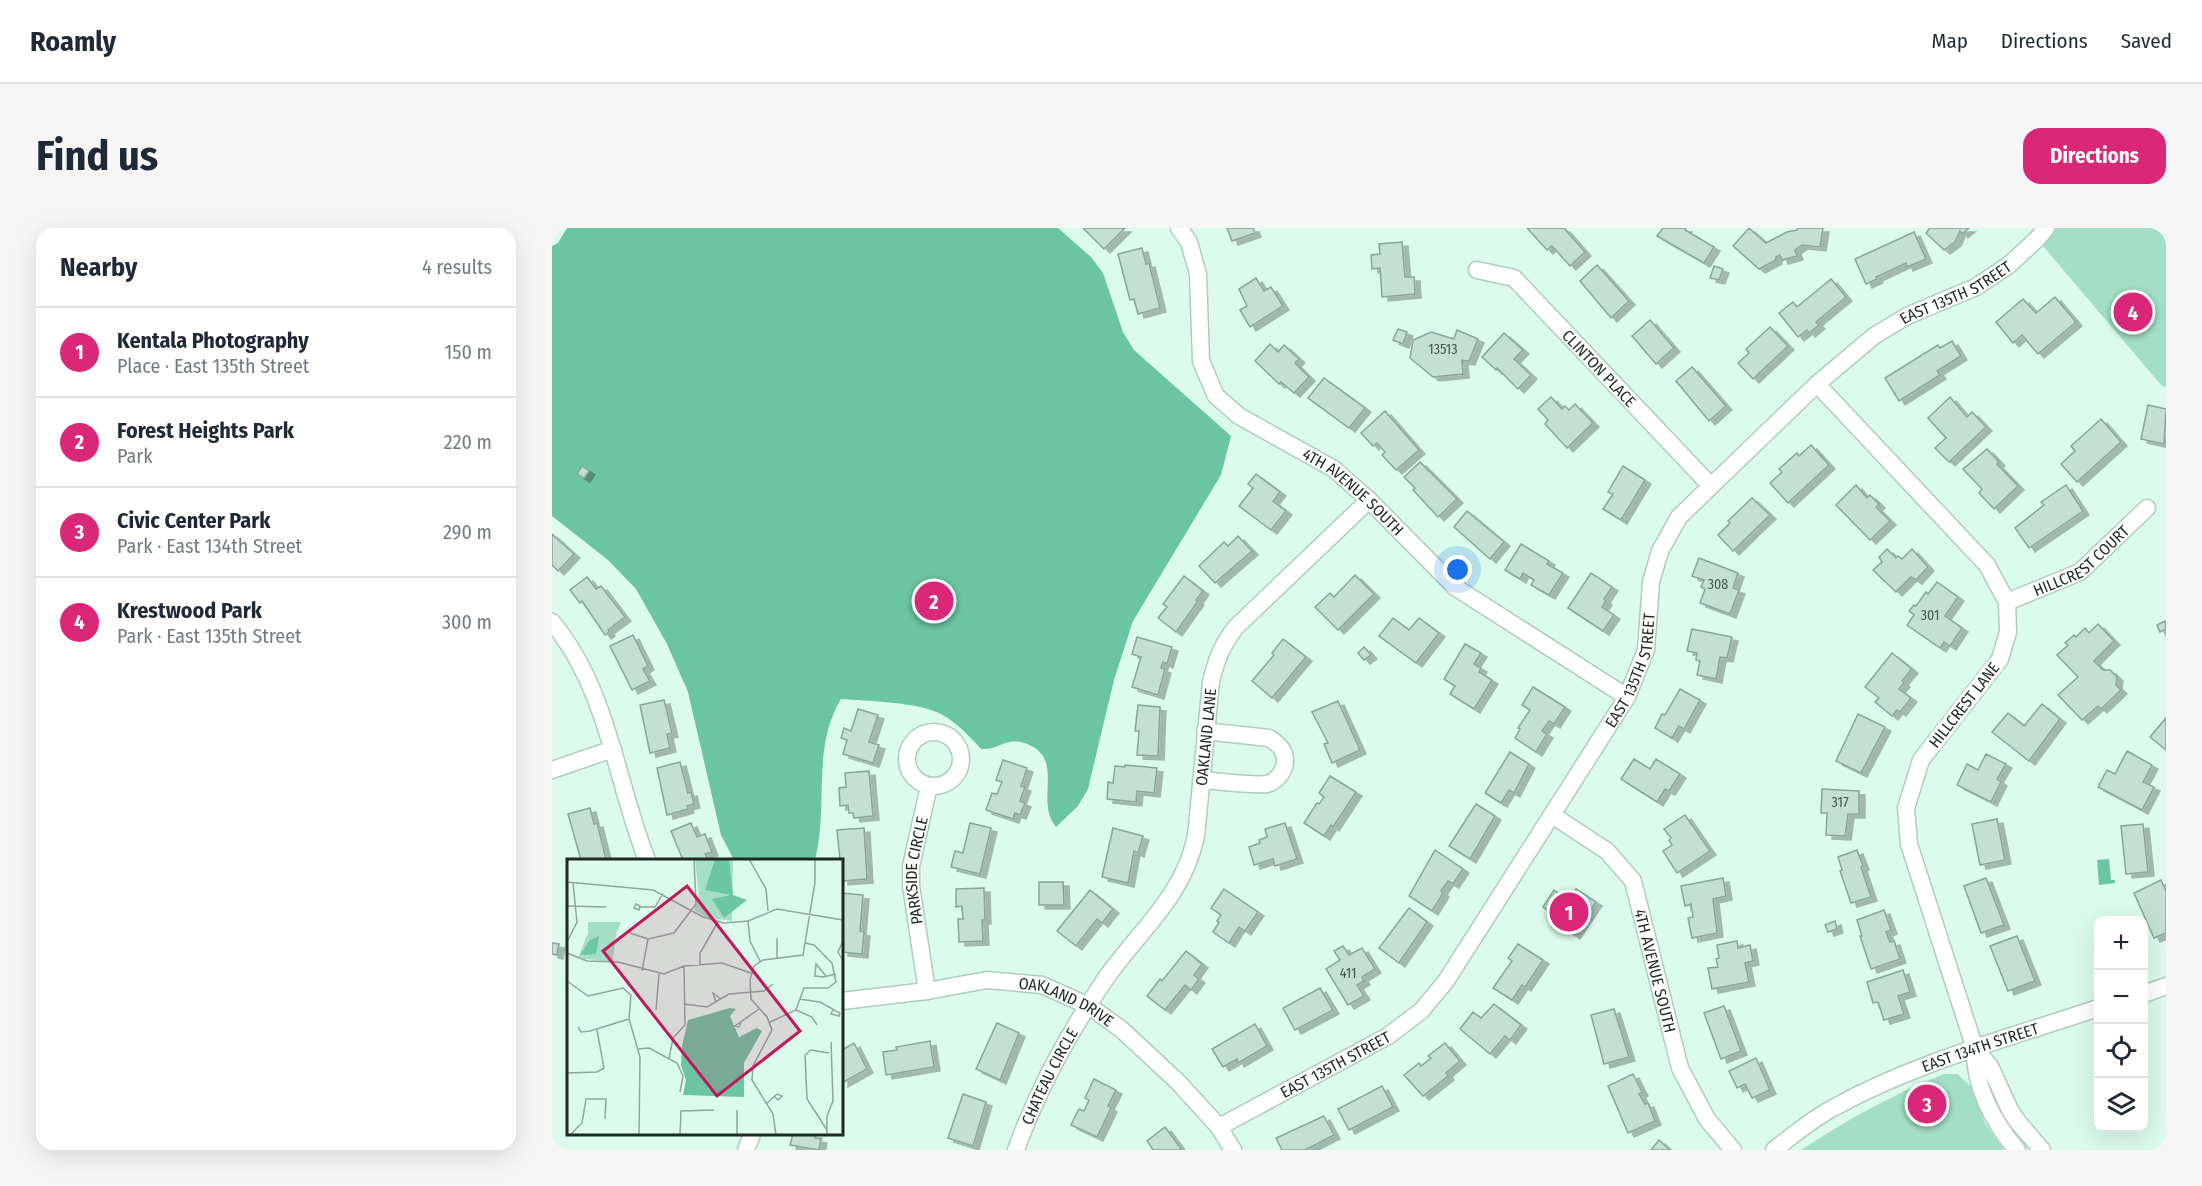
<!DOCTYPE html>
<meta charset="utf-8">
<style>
:root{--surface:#fff;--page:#f6f6f7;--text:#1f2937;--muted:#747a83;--line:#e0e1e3;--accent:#db2777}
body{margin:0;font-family:"Fira Sans Condensed",sans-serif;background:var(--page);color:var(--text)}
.controls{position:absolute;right:18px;bottom:18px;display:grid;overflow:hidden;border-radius:12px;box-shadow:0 6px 24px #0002}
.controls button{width:54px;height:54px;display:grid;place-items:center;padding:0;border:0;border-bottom:2px solid var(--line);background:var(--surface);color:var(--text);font:30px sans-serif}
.you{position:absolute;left:906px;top:342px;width:21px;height:21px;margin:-15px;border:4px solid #fff;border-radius:50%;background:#1a73e8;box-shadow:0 0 0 9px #1a73e833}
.badge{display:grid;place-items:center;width:39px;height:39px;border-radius:50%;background:var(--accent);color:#fff;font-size:20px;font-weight:700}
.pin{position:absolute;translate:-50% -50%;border:3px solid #fff;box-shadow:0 2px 6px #0006}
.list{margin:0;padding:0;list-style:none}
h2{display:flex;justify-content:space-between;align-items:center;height:78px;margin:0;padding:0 24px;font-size:26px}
h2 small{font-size:20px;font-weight:400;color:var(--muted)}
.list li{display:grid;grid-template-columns:39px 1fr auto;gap:18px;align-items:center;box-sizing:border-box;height:90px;padding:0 24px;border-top:2px solid var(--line)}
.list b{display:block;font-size:22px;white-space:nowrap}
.list p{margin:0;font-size:20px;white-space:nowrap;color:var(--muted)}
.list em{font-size:20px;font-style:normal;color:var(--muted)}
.icon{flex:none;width:33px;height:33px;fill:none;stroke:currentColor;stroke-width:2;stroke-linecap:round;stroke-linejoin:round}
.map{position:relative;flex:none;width:1614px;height:922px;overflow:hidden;border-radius:18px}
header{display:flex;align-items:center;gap:36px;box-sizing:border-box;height:84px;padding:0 30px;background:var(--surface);border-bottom:2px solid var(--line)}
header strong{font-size:28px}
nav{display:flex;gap:33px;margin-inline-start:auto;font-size:21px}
.intro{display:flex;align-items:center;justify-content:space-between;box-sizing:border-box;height:144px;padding:0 36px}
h1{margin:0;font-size:42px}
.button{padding:15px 27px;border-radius:18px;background:var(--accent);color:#fff;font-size:21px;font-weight:700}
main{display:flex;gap:36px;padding:0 36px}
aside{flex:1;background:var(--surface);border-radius:18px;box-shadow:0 6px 24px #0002}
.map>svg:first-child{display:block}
.green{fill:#a3dfc6}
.forest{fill:#6bc4a2}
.water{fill:#6cc5a3}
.building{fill:#c2e1d3;stroke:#88a699;stroke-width:1.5;filter:url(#shadow)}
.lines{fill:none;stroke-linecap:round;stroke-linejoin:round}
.minor-casing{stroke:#aecdbf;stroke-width:19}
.minor{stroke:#fff;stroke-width:16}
.labels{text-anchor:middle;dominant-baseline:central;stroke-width:6;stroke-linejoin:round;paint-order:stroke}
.number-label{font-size:14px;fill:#465750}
.street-label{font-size:16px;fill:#1d2924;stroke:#fff}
.inset-road{fill:none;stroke:#8fa79d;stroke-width:1.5}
.view{fill:#c2185b;fill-opacity:0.15;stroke:#c2185b;stroke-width:3}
.inset-edge{fill:none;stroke:#1d2924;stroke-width:3}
</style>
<header>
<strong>Roamly</strong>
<nav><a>Map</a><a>Directions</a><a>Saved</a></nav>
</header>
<div class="intro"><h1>Find us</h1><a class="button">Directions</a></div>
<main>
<aside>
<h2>Nearby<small>4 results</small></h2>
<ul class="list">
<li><span class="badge">1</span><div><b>Kentala Photography</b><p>Place · East 135th Street</p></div><em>150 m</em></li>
<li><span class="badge">2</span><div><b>Forest Heights Park</b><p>Park</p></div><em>220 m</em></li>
<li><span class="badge">3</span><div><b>Civic Center Park</b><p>Park · East 134th Street</p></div><em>290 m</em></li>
<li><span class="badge">4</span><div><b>Krestwood Park</b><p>Park · East 135th Street</p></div><em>300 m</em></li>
</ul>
</aside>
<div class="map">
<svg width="1614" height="922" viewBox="0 0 1614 922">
<defs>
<filter id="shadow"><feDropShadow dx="6" dy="4" stdDeviation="0" flood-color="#0004"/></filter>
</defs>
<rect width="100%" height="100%" fill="#dbfbed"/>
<g class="green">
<path d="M1494 0H1614V159L1610 158 1485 11Z"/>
<path d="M1392 846H1405L1419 858 1433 895 1452 922H1249C1295 892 1341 866 1392 846Z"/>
</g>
<path class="forest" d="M15 0H506L539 29 551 45 571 104 582 122 679 208 669 247 581 393 562 452 536 561 526 578 504 599C481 572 517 527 469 514 455 510 445 522 429 521 415 506 401 490 382 483 358 474 315 473 289 471 259 521 277 578 263 632H182L169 607 136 464 115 416 84 361 56 332 0 288V18L6 15Z"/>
<path class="water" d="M1557 631 1559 652H1563V655L1547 657 1545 632Z"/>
<g class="building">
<path d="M531 0H573L552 21Z"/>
<path d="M675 0H701L703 5 680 13Z"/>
<path d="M975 0H1012L1033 24 1018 38 1000 18 995 22Z"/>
<path d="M1111 0H1134L1133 2 1162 19 1152 35 1105 8Z"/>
<path d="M1197 0 1214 15 1235 4 1245 2 1246 0H1271L1268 19 1250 17 1243 22 1245 28 1230 32 1228 27 1224 29V32L1207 41 1181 18Z"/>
<path d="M1378 0H1417L1410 6 1408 3 1403 14 1392 22 1374 5Z"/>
<path d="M1362 4 1374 31 1355 39 1354 35 1324 49 1325 51 1314 56 1303 31Z"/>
<path d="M850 14 853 49H862L863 66 830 69 828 40 820 41 819 27 828 26 827 16Z"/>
<path d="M590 20 594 36 597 35 608 80 586 86 582 71 578 72 566 26Z"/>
<path d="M1045 37 1077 73 1059 90 1028 53Z"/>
<path d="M1162 38 1171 41 1167 52 1158 50Z"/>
<path d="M704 50 712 63 719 59 731 78 698 99 688 82 695 78 687 61Z"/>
<path d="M1279 51 1294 69 1264 94 1267 97 1257 105 1255 102 1246 109 1227 85 1241 74 1245 79Z"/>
<path d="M1503 69 1524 94 1486 126 1470 107 1461 115 1444 94 1471 71 1484 85Z"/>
<path d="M1098 92 1122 120 1104 136 1080 108Z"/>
<path d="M1218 99 1236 118 1201 151 1186 135 1197 125 1194 121Z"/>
<path d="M846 101 855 104 851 116 841 112Z"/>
<path d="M905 102 926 111 917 133 910 132 911 146 881 149 858 130 861 112 879 104 902 111Z"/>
<path d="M952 105 971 122 962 131 979 147 966 161 945 140 944 142 930 129Z"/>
<path d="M1400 113 1409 128 1385 143 1388 147 1347 173 1333 150 1386 117 1388 120Z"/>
<path d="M718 116 726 124 732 117 747 131 743 135 757 149 742 165 729 154 727 156 703 133Z"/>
<path d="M1140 139 1174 178 1157 193 1124 153Z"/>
<path d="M772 150 813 180 797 200 756 170Z"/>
<path d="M999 169 1010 181 1013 178 1017 182 1023 176 1041 195 1015 220 993 196 996 192 986 181Z"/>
<path d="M1398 169 1415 189 1420 184 1434 199 1397 234 1383 220 1394 210 1376 190Z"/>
<path d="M1596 177 1614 181 1612 216 1589 211Z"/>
<path d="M833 183 867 222 844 242 830 227 833 224 825 215 821 218 809 205Z"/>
<path d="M1549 191 1569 214 1525 254 1509 236 1523 223 1519 218Z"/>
<path d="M1259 217 1277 237 1236 275 1218 255 1230 244 1227 241 1245 225 1247 228Z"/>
<path d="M1435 221 1447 234 1445 236 1466 258 1442 281 1427 265 1430 261 1411 241Z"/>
<path d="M868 234 905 271 886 289 861 262 863 260 852 249Z"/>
<path d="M30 238 37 243 32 250 25 246Z"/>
<path d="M1071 238 1093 252 1069 292 1051 281 1061 266 1056 264Z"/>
<path d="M704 246 728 264 721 273 734 283 719 302 687 278 701 260 696 256Z"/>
<path d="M1304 257 1315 270 1318 267 1327 276 1324 279 1338 293 1318 312 1284 277Z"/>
<path d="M1514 257 1531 283 1477 320 1463 300 1492 277 1489 274Z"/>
<path d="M1200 270 1218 287 1181 323 1166 307 1178 295 1176 293Z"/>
<path d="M915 283 952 314 938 331 902 299Z"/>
<path d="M0 306 22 326 6 343 0 337Z"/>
<path d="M686 308 700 323 663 355 647 338 672 314 676 318Z"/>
<path d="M969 316 997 333 995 336 1011 345 997 367 979 357 982 352 971 345 968 351 953 342Z"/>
<path d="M1335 321 1344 330 1346 328 1350 331 1360 321 1376 339 1364 352 1359 349 1344 364 1321 342 1330 334 1327 329Z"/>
<path d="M1147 330 1186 345 1181 360 1187 362 1178 386 1148 375 1153 361 1149 359 1152 352 1140 348Z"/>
<path d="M1039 345 1060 359 1052 371 1054 373 1050 379 1062 387 1051 403 1016 380Z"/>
<path d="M803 347 822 366 786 402 763 379 778 365 782 369Z"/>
<path d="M632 348 651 363 644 372 646 373 624 404 606 390 615 379 611 376Z"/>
<path d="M35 349 44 361 49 358 73 389 56 402 57 404 53 407 30 373 28 375 18 362Z"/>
<path d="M1385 354 1406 369 1393 388 1410 400 1398 418 1392 414 1388 420 1355 397 1362 387 1357 383 1362 377 1364 378 1374 364 1376 366Z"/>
<path d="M841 390 857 402 867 390 887 405 864 435 827 408Z"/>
<path d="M1613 393 1614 401 1608 404 1605 397Z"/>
<path d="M1546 396 1562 413 1542 433 1551 442H1558L1565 449 1564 457 1569 462 1549 481 1546 478 1530 492 1506 467 1526 449 1505 427 1516 417 1513 415 1522 407 1524 409 1533 400 1537 405Z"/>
<path d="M1140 401 1180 409 1175 430 1168 429 1164 451 1145 447 1148 433 1144 432 1145 425 1135 423Z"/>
<path d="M81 407 96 438 91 441 98 453 80 462 58 418Z"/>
<path d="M585 409 620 419 615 436 611 434 609 440 613 441 606 467 580 459 589 429 580 426Z"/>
<path d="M731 411 754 429 720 470 700 453 722 427 720 425Z"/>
<path d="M913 416 929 425 922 436 929 440 927 444 940 452 922 481 898 466 903 458 892 451Z"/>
<path d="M812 419 819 427 812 432 806 425Z"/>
<path d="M1340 425 1360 441 1350 453 1352 455 1347 461 1359 470 1348 484 1345 482 1340 488 1323 474 1327 470 1313 459Z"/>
<path d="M981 459 1013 479 1002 496 997 493 990 503 995 506 984 524 963 510 968 501 966 500 978 482 970 477Z"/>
<path d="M1128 461 1148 472 1132 501 1127 498 1120 510 1103 500 1110 486 1113 487Z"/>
<path d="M112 472 120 505 115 506 118 520 98 525 88 477Z"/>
<path d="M786 473 808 522 780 535 772 516 776 515 760 484Z"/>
<path d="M1490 476 1508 491 1477 533 1440 504 1456 485 1472 498Z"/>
<path d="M586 477 608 479 606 528 585 527 587 503H583Z"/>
<path d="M306 481 326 487 317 514 327 517 321 535 291 526 295 512 289 510 292 500 299 503Z"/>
<path d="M1306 486 1333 499 1309 545 1284 533Z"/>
<path d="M1614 490V522L1598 509Z"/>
<path d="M1575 523 1600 537 1591 554 1602 559 1590 582 1546 559 1555 542 1563 546Z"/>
<path d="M958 524 977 536 962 565 957 562 949 575 933 565Z"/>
<path d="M1434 526 1454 536 1445 551 1449 554 1439 574 1405 557 1415 536 1426 542Z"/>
<path d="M1082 531 1098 541 1104 531 1128 546 1117 563 1113 561 1105 574 1069 551Z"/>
<path d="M451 532 475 540 469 558 473 559 468 573 473 575 468 587 463 585 461 591 434 582 440 565 445 566 450 554 444 552Z"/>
<path d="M128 534 136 565 139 564 142 576 135 578 136 581 115 587 105 540Z"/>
<path d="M573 537 605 540 602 565 585 563 584 574 555 571 556 554 561 555 563 538 573 539Z"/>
<path d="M317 543 321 588 302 590 301 585H297L296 577 288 578 287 560 294 559 293 545Z"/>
<path d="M778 548 804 564 781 599 779 597 772 608 752 595 765 575 767 576 772 569 767 565Z"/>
<path d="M1270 561 1307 563V586H1296L1293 608 1274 607 1275 585H1269Z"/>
<path d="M924 576 943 588 918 631 897 618Z"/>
<path d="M38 580 42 596 45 595 54 631 29 632 16 586Z"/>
<path d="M1133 587 1158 623 1125 645 1111 623 1120 617 1117 612 1119 610 1112 601Z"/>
<path d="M1445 591 1453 632 1428 637 1420 596Z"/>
<path d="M139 595 145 609 153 606 160 624 153 626 156 632H131L119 603Z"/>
<path d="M418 595 439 600 428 646 399 639 403 623 411 625Z"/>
<path d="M733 595 745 631 723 638 721 631 702 637 697 619 708 615 707 612 715 609 713 601Z"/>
<path d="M1591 596 1596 644 1574 646 1569 598Z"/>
<path d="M312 600 315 651 290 653V632H284H288L285 602Z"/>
<path d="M561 600 591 608 586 625 582 623 576 655 550 649Z"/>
<path d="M883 622 911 641 901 656 896 653 889 663 891 665 880 683 857 668Z"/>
<path d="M1305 622 1311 638 1309 639 1319 669 1299 675 1288 643 1290 642 1286 629Z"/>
<path d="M1171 650 1174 668 1161 671 1165 705 1140 710 1136 690 1141 689 1139 676 1133 678 1129 658Z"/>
<path d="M1434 650 1452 697 1429 705 1412 658Z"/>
<path d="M1609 652 1614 663V705L1602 710 1582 665Z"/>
<path d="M487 654H511L512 677H487Z"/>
<path d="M432 660 433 692H430L431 713 407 714 406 691H411L410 678 404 679V661Z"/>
<path d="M672 661 706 684 693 703 687 699 677 715 661 704 667 694 665 693 669 687 659 680Z"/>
<path d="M1024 661 1044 674 1022 707 1002 693 1005 689 991 679 1002 662 1010 668 1012 664 1019 669Z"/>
<path d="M538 662 561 681 550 695 545 691 524 718 505 703Z"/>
<path d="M290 665 311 667 308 703 312 704 310 726 290 724Z"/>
<path d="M857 680 875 694 847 735 827 720Z"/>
<path d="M1332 682 1339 702 1334 704 1338 714 1342 713 1348 731 1319 741 1308 708H1310L1305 692Z"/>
<path d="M1283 693 1285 701 1276 704 1273 697Z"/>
<path d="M1465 708 1483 753 1456 763 1438 718Z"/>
<path d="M1185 713 1186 720 1198 717 1201 733 1193 735 1197 754 1160 761 1156 740 1166 739 1164 731 1167 730 1165 717Z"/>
<path d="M0 715 7 716 5 727 0 726Z"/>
<path d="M966 716 991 732 973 759 970 757 960 772 941 760 960 733 956 730Z"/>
<path d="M791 718 797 727 810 720 823 741 810 749 812 753 805 757 812 768 796 777 774 741 788 732 782 723Z"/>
<path d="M634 723 650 736 642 747 647 751 639 762 633 757 613 782 595 768 608 751 610 753Z"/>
<path d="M1351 742 1358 764 1346 768 1352 786 1332 792 1326 774 1321 775 1315 754Z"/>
<path d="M768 760 781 782 743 802 731 780Z"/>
<path d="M942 776 969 797 958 812 953 808 938 826 908 801 921 784 929 790Z"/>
<path d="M1172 778 1189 823 1169 831 1152 785Z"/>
<path d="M1062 781 1077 829 1052 836 1039 787Z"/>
<path d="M445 795 467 805 448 852 424 841Z"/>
<path d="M703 796 715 818 686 835 685 831 671 839 660 821Z"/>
<path d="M378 813 382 839 334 847 331 824 345 822 344 819Z"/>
<path d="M302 815 315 841 290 855V822Z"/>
<path d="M893 815 908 833 894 845 896 848 871 868 852 847 867 835 869 838 879 830 876 828Z"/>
<path d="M1204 830 1218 862 1200 870 1193 856 1185 860 1177 843Z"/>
<path d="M1081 846 1090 864 1087 866 1093 876 1096 875 1103 893 1076 905 1056 858Z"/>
<path d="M542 851 564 862 556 878 559 880 545 909 519 897 527 881 532 883 537 872 533 870Z"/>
<path d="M830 858 841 879 797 902 786 881Z"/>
<path d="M411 866 434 874 421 918 396 910Z"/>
<path d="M772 888 782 907 753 922H730L724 910Z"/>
<path d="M613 899 630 922H601L595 913Z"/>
<path d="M241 906H264L263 910 269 911 267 922 238 917Z"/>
<path d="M1107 912 1118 922H1099Z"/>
</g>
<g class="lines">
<defs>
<g id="minor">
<path id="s1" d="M627 0 637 14 646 46 649 133 664 168 687 188 782 241 817 272 903 359 1075 469"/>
<path id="s2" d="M925 42 962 50 1159 258"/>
<path d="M1265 156 1435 337 1455 374 1456 404 1448 431 1369 532 1354 580 1357 616 1423 821C1422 858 1441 894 1465 922"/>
<path id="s3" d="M1455 374 1528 344 1595 280"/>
<path d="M0 394C56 461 64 554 95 632"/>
<circle cx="382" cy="531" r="27"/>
<path d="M0 542 61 521"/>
<path d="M649 552C665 553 702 558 715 556 724 554 732 544 733 535 734 523 727 516 717 510L653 503"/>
<path id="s4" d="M1000 587 1055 623 1081 653 1128 840 1155 891 1181 922"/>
<path id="s5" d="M375 763 359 658V638L377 558"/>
<path d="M1592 766 1614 758"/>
<path id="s6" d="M290 773 375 763 435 752 490 757 537 778 569 801 626 854 667 899 681 922"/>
<path d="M1423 821 1438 838 1458 882 1466 894 1490 922"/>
<path id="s7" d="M667 899 836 808 869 783 894 753 1075 469 1094 422 1099 354 1108 323 1127 289 1265 156 1322 108 1355 88 1424 59 1457 37 1485 11 1494 0"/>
<path d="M194 922 200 906"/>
<path id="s8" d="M464 922C485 863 515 808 550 756 584 705 631 671 644 608L659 454C664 432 670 417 684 399L817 272"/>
<path id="s9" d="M1222 922C1241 907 1260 891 1281 880 1364 834 1457 810 1546 780"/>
</g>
</defs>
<use href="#minor" class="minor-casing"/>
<use href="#minor" class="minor"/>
</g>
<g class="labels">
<g class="number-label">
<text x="891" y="121">13513</text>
<text x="1166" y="356">308</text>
<text x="1378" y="387">301</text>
<text x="1288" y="574">317</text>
<text x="796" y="745">411</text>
</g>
<g class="street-label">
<text stroke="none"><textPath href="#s7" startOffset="1158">EAST 135TH STREET</textPath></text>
<text stroke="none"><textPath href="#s2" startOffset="162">CLINTON PLACE</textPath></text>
<text stroke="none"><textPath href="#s1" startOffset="344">4TH AVENUE SOUTH</textPath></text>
<text stroke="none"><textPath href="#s3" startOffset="86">HILLCREST COURT</textPath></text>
<text stroke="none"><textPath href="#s7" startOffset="636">EAST 135TH STREET</textPath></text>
<text transform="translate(1412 477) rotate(-52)">HILLCREST LANE</text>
<text stroke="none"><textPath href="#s8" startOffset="464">OAKLAND LANE</textPath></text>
<text stroke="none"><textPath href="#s5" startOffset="122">PARKSIDE CIRCLE</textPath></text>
<text stroke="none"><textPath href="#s4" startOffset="198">4TH AVENUE SOUTH</textPath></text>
<text stroke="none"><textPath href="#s6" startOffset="230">OAKLAND DRIVE</textPath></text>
<text stroke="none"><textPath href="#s9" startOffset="232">EAST 134TH STREET</textPath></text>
<text stroke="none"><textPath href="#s7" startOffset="132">EAST 135TH STREET</textPath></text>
<text stroke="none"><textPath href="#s8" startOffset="81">CHATEAU CIRCLE</textPath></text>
</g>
</g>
<g transform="translate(15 631)">
<rect width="276" height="276" fill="#dbfbed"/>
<path d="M128 0H166L165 62 139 58 127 51 132 37ZM21 63H54L49 75 46 103 11 99 21 74Z" fill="#a3dfc6"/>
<path d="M163 149 169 150 163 157 172 178 190 169 195 172 177 204V238L116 236 119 221 114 206 115 187 121 161Z" fill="#6bc4a2"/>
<path d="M148 0H162L166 36 180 41 157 59 145 40 164 36 138 31ZM32 77 29 95 13 96 23 81Z" fill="#6cc5a3"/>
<path class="inset-road" d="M182 0 199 30 201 52M0 23 86 31 136 58 157 64 181 62 210 50 276 61M69 45 73 47 72 51 67 49ZM0 47 39 48M73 48H88L96 34M181 62 183 82 193 102M63 74 81 80M210 79V99M276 82 271 93 276 102M0 83 10 63 6 24M0 94 20 102 51 103 97 115 117 107 155 104 184 114M133 106V94L151 63M75 112 81 80 107 74 129 45 127 0M259 117 249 105 248 117 256 118 269 115M0 122 21 137 56 129 64 136 62 160 73 198 72 276M232 140 253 143 273 154 272 157 264 155 266 151M149 143 146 134 154 140M117 145 140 148 162 135 197 132 206 125M89 151 92 115M229 151 245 158 250 166M203 163 229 151 237 129H261L269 123 265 104 247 86 238 84M174 164 172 168 168 167 192 150M11 168 14 173 23 172 62 160M71 190 82 189 110 204 116 217 113 233M102 200 106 179 118 166 117 107M0 214 30 213 37 209 30 171M199 245 210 235 215 237 211 241 208 238M170 251V276M260 271 240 240 238 196 244 191 262 194M3 276 15 264 19 240H39L38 260M113 276 114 252 147 251M209 276 206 255 185 221 186 207 205 171 200 158 184 140 183 121 187 107 196 101 236 96 248 23V0M260 276V257L266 242 264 183"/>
<path class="view" d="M120 27 233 172 150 237 36 92Z"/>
<rect width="276" height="276" class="inset-edge"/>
</g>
</svg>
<div class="controls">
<button>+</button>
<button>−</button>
<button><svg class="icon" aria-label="locate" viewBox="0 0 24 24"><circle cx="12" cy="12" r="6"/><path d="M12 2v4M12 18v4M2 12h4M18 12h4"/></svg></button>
<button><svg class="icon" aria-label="layers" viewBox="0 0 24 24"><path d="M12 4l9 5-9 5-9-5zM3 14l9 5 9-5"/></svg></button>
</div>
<div class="you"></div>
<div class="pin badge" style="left:1017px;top:684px">1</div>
<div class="pin badge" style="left:382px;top:373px">2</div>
<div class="pin badge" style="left:1375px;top:876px">3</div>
<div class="pin badge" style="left:1581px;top:84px">4</div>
</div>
</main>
